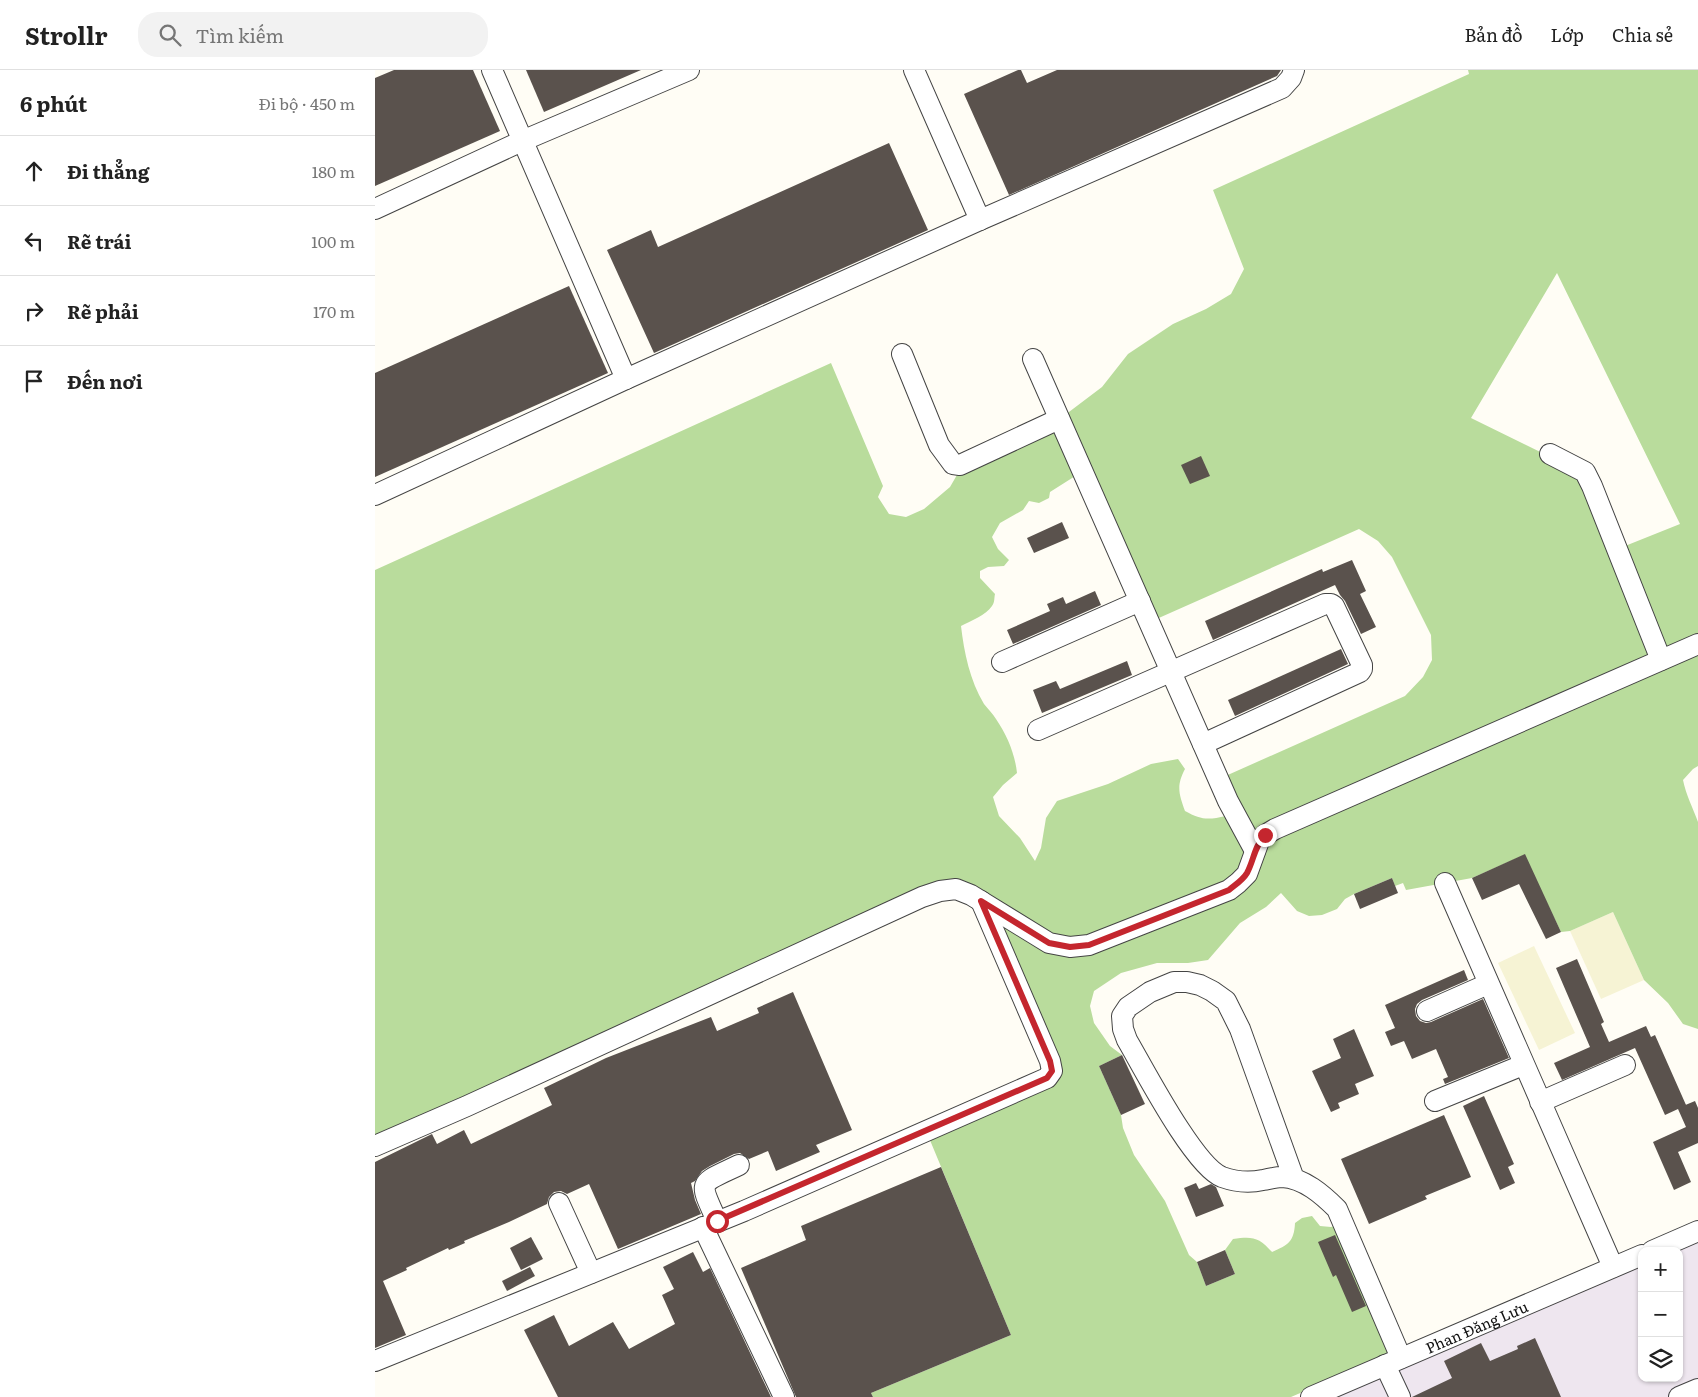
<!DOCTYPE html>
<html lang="vi">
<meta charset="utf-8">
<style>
:root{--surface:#fff;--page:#f2f2f2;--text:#222;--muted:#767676;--line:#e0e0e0}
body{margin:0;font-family:Literata,serif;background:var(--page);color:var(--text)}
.controls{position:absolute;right:15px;bottom:15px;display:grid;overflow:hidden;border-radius:10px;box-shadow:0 1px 4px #0004}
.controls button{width:45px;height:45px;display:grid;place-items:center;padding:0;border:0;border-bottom:1px solid var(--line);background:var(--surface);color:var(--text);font:25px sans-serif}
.stop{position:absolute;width:15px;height:15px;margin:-11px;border:4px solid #c4262e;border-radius:50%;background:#fff}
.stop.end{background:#c4262e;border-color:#fff;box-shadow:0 1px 5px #0008}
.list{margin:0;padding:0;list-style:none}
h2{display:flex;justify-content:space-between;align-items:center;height:65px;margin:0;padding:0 20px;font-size:21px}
h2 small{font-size:16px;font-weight:400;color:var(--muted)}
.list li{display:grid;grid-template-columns:32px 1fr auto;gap:15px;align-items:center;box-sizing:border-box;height:70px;padding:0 20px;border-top:1px solid var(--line)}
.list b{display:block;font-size:19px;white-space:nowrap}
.list em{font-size:16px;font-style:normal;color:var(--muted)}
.icon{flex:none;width:28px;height:28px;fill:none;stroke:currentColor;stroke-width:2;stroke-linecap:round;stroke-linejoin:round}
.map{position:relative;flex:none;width:1323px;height:1327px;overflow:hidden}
header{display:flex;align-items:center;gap:30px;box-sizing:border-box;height:70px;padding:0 25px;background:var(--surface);border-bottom:1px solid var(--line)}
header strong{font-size:24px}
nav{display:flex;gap:28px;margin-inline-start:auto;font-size:18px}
.search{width:350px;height:45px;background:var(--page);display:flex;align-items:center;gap:12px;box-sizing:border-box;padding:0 18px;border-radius:20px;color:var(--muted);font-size:19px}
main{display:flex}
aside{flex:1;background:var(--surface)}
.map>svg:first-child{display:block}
.industrial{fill:#eee6ef}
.farmland{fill:#f6f3d4}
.forest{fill:#b9dc9c}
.building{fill:#5a524d}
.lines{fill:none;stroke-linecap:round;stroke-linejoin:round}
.minor-casing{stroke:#444;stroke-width:22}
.minor{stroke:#fff;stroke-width:20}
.route{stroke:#c4262e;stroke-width:6}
.labels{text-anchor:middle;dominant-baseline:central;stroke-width:5;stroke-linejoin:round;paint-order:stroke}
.street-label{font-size:15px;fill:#111;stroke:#fff}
</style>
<header>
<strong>Strollr</strong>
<div class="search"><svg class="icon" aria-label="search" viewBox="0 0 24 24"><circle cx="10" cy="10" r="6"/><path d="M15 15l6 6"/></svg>Tìm kiếm</div>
<nav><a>Bản đồ</a><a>Lớp</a><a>Chia sẻ</a></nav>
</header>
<main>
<aside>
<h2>6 phút<small>Đi bộ · 450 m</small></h2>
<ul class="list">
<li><svg class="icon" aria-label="ahead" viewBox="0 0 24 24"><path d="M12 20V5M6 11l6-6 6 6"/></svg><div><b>Đi thẳng</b></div><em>180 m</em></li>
<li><svg class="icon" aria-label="left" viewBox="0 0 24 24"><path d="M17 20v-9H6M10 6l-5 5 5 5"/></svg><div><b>Rẽ trái</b></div><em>100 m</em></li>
<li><svg class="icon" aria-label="right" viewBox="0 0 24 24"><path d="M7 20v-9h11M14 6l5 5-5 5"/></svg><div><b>Rẽ phải</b></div><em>170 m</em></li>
<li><svg class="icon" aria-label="arrive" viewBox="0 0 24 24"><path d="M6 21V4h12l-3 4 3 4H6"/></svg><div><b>Đến nơi</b></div></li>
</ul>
</aside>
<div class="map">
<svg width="1323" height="1327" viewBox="0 0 1323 1327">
<rect width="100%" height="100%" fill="#fffdf5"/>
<path class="industrial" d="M1323 1169V1327H955L1267 1193V1308H1304V1181H1296Z"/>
<g class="farmland">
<path d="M1238 842 1269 910 1226 929 1195 861Z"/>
<path d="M1159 876 1200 963 1164 980 1123 893Z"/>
</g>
<g class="forest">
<path d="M1093 0H1323V571L1288 586 1245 478 1305 454 1182 203 1096 348 1202 400 1282 589 881 770 846 708 1030 626 1048 607 1057 590 1056 565 1017 487 1003 471 984 459 777 551 686 348 727 317 753 284 798 254 831 239 856 224 869 199 838 120 1094 4Z"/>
<path d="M456 293 508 416 503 427 514 444 531 447 549 439 575 417 586 398 683 353 705 403 675 422 674 428 664 433 654 431 648 440 625 453 617 467 623 479 634 490 629 496 613 497 605 501V508L620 524C619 528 620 532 617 536 611 545 596 551 586 556 589 582 595 611 609 634 613 639 618 644 621 649 632 665 640 684 642 703L628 715 618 727 624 746 645 768 660 791 666 778 671 748 682 731 733 714 776 694 803 689 810 699C801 716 804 724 810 741 826 750 833 750 851 746L876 781 861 811 695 874 582 816 0 1072V500Z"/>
<path d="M1323 577V696L1318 699 1308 710C1311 725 1318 738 1323 752V959L1308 954 1293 933 1269 910 1238 842 1195 861 1186 862 1149 785 1097 808 1031 820 1028 813 1020 816 1017 808 979 824 970 829 962 839 947 845 934 846 922 841 906 823 891 837 865 853 833 890 813 893H782L746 903 719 921 715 936 719 953 735 976 747 985 724 996 746 1045 748 1058 759 1085 790 1131 814 1185 822 1192 831 1216 860 1204 850 1180 858 1169C877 1166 884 1167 897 1182 913 1175 919 1172 920 1153L927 1148 937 1146 945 1156 956 1157 965 1154 1020 1282 916 1327H498L496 1323 636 1265 552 1063 674 1010 613 838 694 880 856 822 886 773Z"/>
</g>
<g class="building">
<path d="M19 0H98L125 61 0 116V8Z"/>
<path d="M151 0H266L169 42Z"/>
<path d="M643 0H646L652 13 682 0H906L902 6 634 125 589 24Z"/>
<path d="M514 73 553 160 279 283 232 180 276 160 283 177Z"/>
<path d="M194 216 233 303 0 407V303Z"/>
<path d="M826 386 835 406 815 414 806 395Z"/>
<path d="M687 452 694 468 659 483 652 468Z"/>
<path d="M977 490 991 521 985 524 1001 557 986 564 970 531 965 525 960 515 838 570 830 551 947 499 948 502Z"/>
<path d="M720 521 726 535 638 574 632 560 675 541 672 534 688 527 691 534Z"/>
<path d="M966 579 973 594 860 646 853 630Z"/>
<path d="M752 591 757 605 667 643 658 620 681 611 685 619Z"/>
<path d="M1150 784 1186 862 1171 869 1144 814 1107 830 1097 808Z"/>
<path d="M1017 808 1023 823 985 839 979 824Z"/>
<path d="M1202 889 1229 952 1226 954 1234 972 1271 956 1276 967 1280 965 1311 1035 1308 1036 1320 1031 1323 1038V1073L1303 1082 1316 1112 1299 1120 1278 1072 1311 1057 1303 1039 1290 1045 1260 978 1187 1010 1179 993 1215 977 1181 898Z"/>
<path d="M1089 900 1093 910 1047 930 1042 934 1040 939 1041 946 1045 951 1051 953 1056 952 1108 929 1134 988 1070 1014 1068 1009 1073 1007 1061 979 1037 989 1029 971 1016 976 1010 962 1020 958 1010 935Z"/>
<path d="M418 922 477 1060 441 1075 445 1082 401 1101 393 1081 374 1089 365 1083 359 1084 335 1096 327 1101 320 1111 316 1113 320 1130 326 1144 243 1179 214 1114 192 1124 186 1121 179 1122 174 1127 172 1134 134 1152 89 1171 90 1173 74 1180 73 1178 31 1198 32 1200 8 1211 31 1265 0 1278V1092L57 1064 62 1074 89 1060 96 1074 177 1035 169 1018 231 988 336 947 342 961 384 943 382 938Z"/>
<path d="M979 959 999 1006 980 1014 984 1024 963 1033 965 1038 956 1042 937 1001 966 988 958 969Z"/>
<path d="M747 985 770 1034 746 1045 724 996Z"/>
<path d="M1109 1026 1139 1094 1133 1097 1140 1113 1125 1120 1088 1036Z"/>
<path d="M1069 1045 1096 1107 1050 1126 1052 1129 994 1154 966 1089Z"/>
<path d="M566 1097 636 1265 496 1323 498 1327H421L366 1198 431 1170 426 1156Z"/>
<path d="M821 1113 824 1119 836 1114 841 1117 849 1136 821 1147 809 1118Z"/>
<path d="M960 1165 991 1236 977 1242 961 1205 958 1207 943 1172Z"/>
<path d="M156 1167 168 1189 146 1200 135 1178Z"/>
<path d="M850 1180 860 1204 831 1216 822 1192Z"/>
<path d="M318 1182 328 1202 335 1198 396 1327H183L149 1260 179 1245 194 1276 238 1252 254 1279 300 1254 287 1225 299 1219 288 1197Z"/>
<path d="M155 1197 160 1206 132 1221 127 1211Z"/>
<path d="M1160 1268 1186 1327H1037L1077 1308 1069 1291 1106 1273 1115 1291 1143 1279 1142 1276Z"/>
</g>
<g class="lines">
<defs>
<g id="minor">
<path d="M117 0 251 309"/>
<path d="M539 0 605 150"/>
<path d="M0 139 147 71 314 0"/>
<path d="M527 284 564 375 578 394 585 395 684 349"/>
<path d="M658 289 853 731 880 781"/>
<path d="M1175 384 1210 402 1217 416 1286 590"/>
<path d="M0 425 251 309 605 150 907 18 916 8 919 0"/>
<path d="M627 592 765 531"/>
<path d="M663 660 950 534H956L959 536 987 595V599L985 602 828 674"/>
<path d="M1070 813 1238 1197"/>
<path d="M1052 941 1113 914"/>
<path d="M1060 1031 1148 995"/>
<path d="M1165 1032 1250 995"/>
<path d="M0 1076 92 1036 547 827 565 821 581 819 596 825 674 873 695 877 714 875 854 820 863 813 872 804 884 771 890 765 900 759 1323 574"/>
<path d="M919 1109 865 959 851 931 837 921 825 915 812 912H799L775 922 753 937 747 946 748 959 752 970C769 999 819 1096 847 1107 861 1112 874 1113 888 1110 894 1109 901 1107 907 1107 929 1108 948 1125 962 1139L1026 1288"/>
<path d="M184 1133 216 1203"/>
<path d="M342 1151C323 1109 323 1115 364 1095"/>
<path d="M328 1157 409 1327"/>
<path d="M1277 1181 1323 1161"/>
<path d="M0 1291 369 1141 672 1008 677 1001 675 991 606 831"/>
<path d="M1010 1295 1025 1327"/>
<path id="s1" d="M936 1327 1267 1185"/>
<path d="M1304 1327 1323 1319"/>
</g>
</defs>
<use href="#minor" class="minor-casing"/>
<use href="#minor" class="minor"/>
</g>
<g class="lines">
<path class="route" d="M342 1151 672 1008 677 1001 675 991 606 831 674 873 695 877 714 875 854 820C860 815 868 810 872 803 879 790 879 777 890 765"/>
</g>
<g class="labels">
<g class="street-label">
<text stroke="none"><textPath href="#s1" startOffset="180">Phan Đăng Lưu</textPath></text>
</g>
</g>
</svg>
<div class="controls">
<button>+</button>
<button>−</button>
<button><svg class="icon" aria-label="layers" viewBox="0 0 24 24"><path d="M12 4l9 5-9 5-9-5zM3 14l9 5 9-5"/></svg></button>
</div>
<div class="stop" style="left:342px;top:1151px"></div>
<div class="stop end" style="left:890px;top:765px"></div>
</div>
</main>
